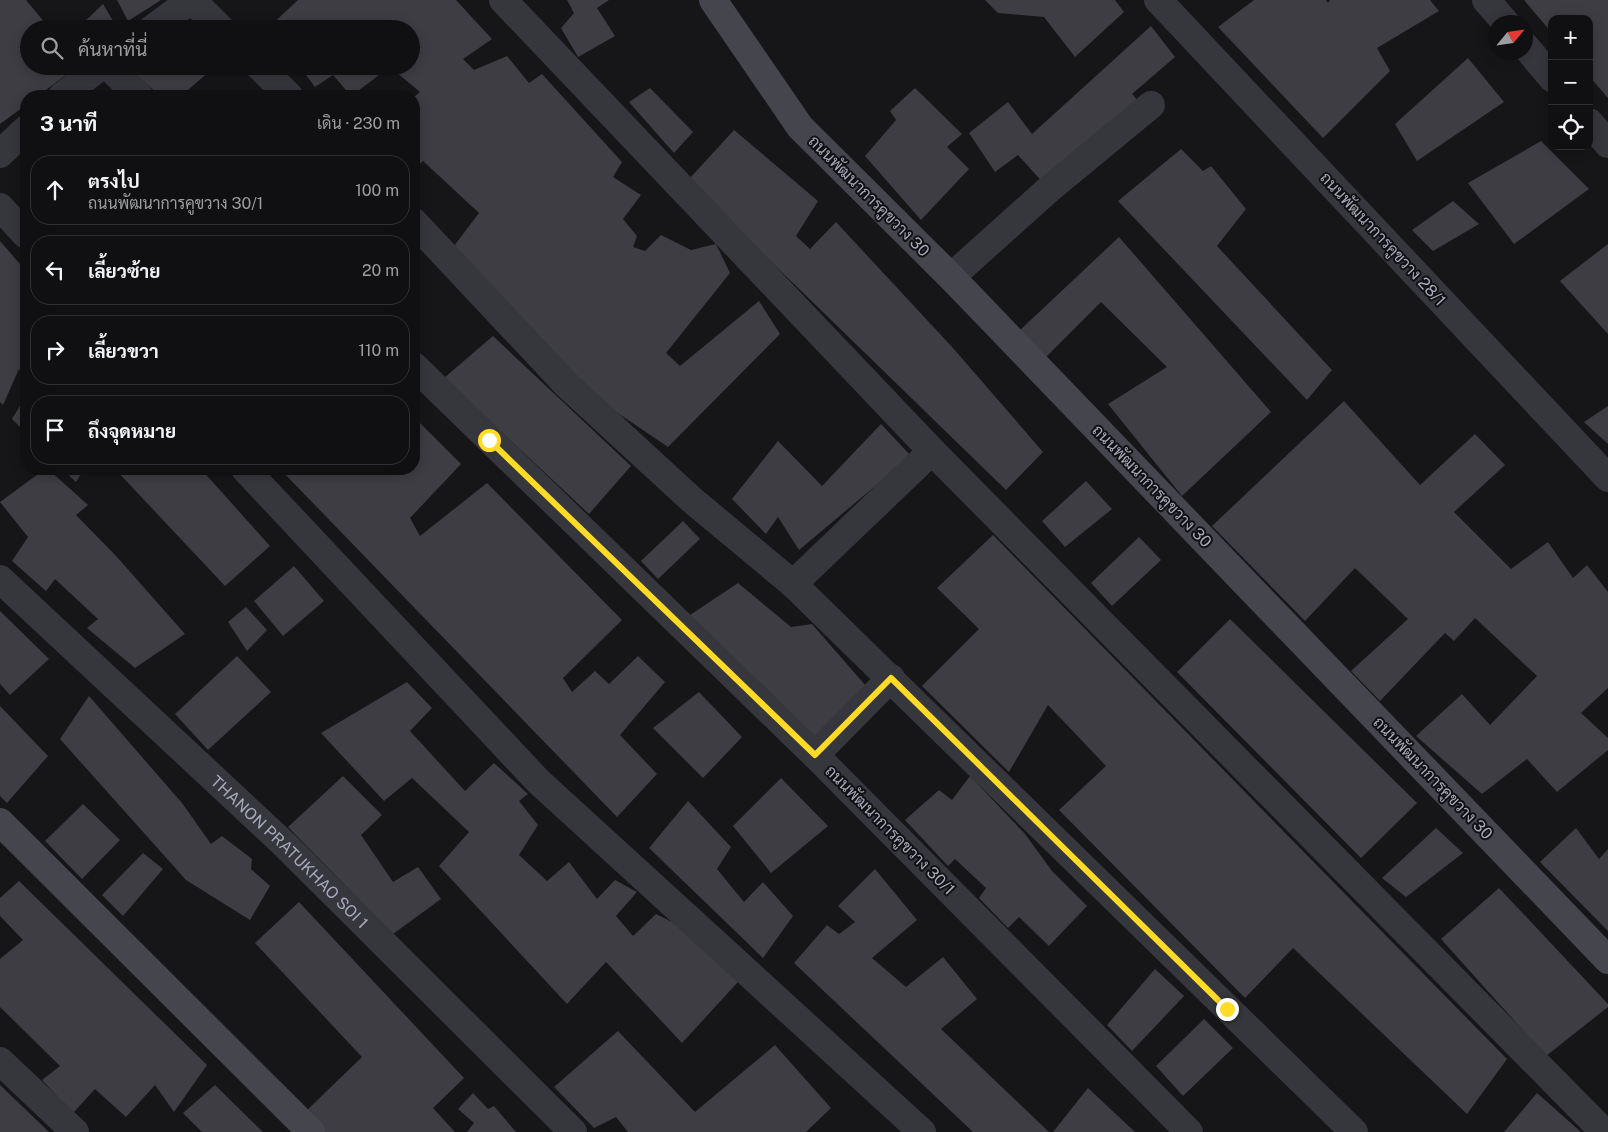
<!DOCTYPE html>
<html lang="th">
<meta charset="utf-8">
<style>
:root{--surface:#101012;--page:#1e1e20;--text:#f1f3f6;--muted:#9c9d9f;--line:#303032}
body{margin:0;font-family:"Public Sans",Sarabun,sans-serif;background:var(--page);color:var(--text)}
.controls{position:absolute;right:15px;top:15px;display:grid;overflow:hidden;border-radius:10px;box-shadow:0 2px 12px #0003}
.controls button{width:45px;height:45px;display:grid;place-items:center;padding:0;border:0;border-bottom:1px solid var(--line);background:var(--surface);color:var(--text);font:25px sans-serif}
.compass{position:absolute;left:1488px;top:15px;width:45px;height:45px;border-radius:50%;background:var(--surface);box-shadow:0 2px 12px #0003;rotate:61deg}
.stop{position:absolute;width:15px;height:15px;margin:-11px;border:4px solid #ffdb26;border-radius:50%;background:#fff}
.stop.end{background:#ffdb26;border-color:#fff;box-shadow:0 1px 5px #0008}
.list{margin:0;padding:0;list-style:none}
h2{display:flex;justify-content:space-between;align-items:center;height:65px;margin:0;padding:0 20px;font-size:21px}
h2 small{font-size:16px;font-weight:400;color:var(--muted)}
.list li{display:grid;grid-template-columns:32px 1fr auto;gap:15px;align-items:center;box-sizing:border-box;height:70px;margin:0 10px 10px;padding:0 10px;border:1px solid var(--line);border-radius:20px}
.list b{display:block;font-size:19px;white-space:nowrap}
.list p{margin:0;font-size:16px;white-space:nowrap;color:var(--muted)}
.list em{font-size:16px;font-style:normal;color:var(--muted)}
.icon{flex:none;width:28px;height:28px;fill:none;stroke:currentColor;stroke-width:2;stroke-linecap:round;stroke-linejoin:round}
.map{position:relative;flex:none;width:1608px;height:1132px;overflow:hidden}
.search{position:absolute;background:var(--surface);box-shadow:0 2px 12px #0003;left:20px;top:20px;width:400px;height:55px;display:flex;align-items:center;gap:12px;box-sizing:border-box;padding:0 18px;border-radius:28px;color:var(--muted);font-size:19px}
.panel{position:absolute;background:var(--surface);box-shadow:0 2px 12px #0003;left:20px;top:90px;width:400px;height:385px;border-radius:20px}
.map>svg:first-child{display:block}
.building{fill:#3d3d43}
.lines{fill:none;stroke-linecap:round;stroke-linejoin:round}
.street{stroke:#36363d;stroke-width:28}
.secondary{stroke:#44454d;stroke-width:28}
.route{stroke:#ffdb26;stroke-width:6}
.labels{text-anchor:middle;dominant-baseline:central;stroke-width:4;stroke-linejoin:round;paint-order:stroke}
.street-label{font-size:16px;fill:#a6a9b9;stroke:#111013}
</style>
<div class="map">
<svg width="1608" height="1132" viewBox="0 0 1608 1132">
<rect width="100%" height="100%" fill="#161518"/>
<g class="building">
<path d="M0 0H26L50 29H29V66H78L38 96H26V105L0 124Z"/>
<path d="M117 0H161L128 21Z"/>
<path d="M298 0H456L492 39 463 59 474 70 507 56 529 83 542 74 622 162 613 177 641 195 623 219 637 236 633 247 645 251 661 235 691 250 716 244 730 273 666 353 680 366 759 301 780 334 668 447 600 401 454 246 479 213 423 161 414 169V97L420 92 390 67 351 96 333 75 315 87 299 66H411V29H270L269 27Z"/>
<path d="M567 0H609L597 8 615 36 578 57 561 28 574 13Z"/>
<path d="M985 0H1115L1124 12 1075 57 1044 17 998 13Z"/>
<path d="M1254 0H1326L1328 3 1330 0H1430L1439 11 1377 48 1390 71 1323 138 1218 27Z"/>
<path d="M1524 0H1608V98L1589 76V19H1552V33Z"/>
<path d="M103 4 118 29H77Z"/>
<path d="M1151 26 1175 57 1132 94 1140 103 1046 186 1018 155 995 172 969 133 1008 102 1032 134Z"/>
<path d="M1468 58 1504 102 1417 161 1395 124Z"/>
<path d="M138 66H207L211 70 181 96H160L133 72Z"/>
<path d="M650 88 693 132 674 153 629 102Z"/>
<path d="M915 88 962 134 947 147 969 169 921 220 865 156 896 120 890 111Z"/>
<path d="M734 130 818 201 796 236 810 249 836 222 953 348 1043 452 1006 490 722 214 690 178Z"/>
<path d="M1541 141 1589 189 1514 244 1468 183Z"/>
<path d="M1181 149 1203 171 1211 166 1246 209 1217 246 1332 370 1307 400 1118 201Z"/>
<path d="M1453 201 1479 224 1433 251 1412 230Z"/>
<path d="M1119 237 1271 412 1182 496 1108 404 1167 367 1101 302 1046 357 1018 332Z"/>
<path d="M0 241 26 271V382L19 369 3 405 0 402Z"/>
<path d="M1608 244V334L1560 281Z"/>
<path d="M493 336 631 466 589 514 444 378Z"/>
<path d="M26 396V433L12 419Z"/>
<path d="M1344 401 1420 485 1475 434 1505 465 1454 512 1511 569 1548 542 1573 578 1587 565 1608 592V688L1581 713 1608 738V750L1557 792 1527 759 1482 794 1416 736 1462 694 1490 725 1537 676 1475 618 1454 641 1445 633 1380 701 1351 671 1408 619 1355 568 1305 621 1212 526Z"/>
<path d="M1608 406V444L1584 422Z"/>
<path d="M414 417 461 464 410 518 420 536 487 483 622 620 563 678 572 692 595 671 609 684 638 656 665 682 620 735 657 774 617 817 280 469H414Z"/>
<path d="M881 424 911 456 799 550 778 517 766 534 732 499 778 441 822 486Z"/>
<path d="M45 469H48L88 505 76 515 117 557 185 634 135 668 87 628 98 619 55 579 46 591 12 561 28 537 0 502Z"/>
<path d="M62 469H84L76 482Z"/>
<path d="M115 469H201L270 546 225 586Z"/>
<path d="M1086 481 1112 509 1065 547 1042 521Z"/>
<path d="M683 521 700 539 658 579 641 561Z"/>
<path d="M993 535 1507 1059 1467 1114 1293 948 1245 998 1059 810 1106 766 1048 705 1009 772 922 686 979 629 937 588Z"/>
<path d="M1139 537 1161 560 1112 606 1091 583Z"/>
<path d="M294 566 324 601 283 636 254 601Z"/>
<path d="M738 583 791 627 812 624 866 686 816 739 690 615Z"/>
<path d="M246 607 267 630 247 651 228 622Z"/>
<path d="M0 611 49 659 10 695 0 684Z"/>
<path d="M1230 619 1417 803 1361 858 1177 672Z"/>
<path d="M237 656 271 692 208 750 175 714Z"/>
<path d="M407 682 432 708 410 731 465 791 494 763 528 794 519 801 538 825 519 855 547 881 569 862 597 899 615 880 637 892 616 916 633 936 656 914 686 929 738 982 682 1043 606 962 567 1004 439 866 469 832 412 778 384 801 321 733Z"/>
<path d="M699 692 742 737 703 778 653 728Z"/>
<path d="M89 696 182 803 211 844 222 836 252 859 251 869 270 886 250 920 186 880 60 739Z"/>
<path d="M0 706 48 756 7 803 0 796Z"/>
<path d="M343 776 382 815 361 835 393 882 418 867 441 899 393 934 288 827Z"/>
<path d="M970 776 1025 834 1052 871 1087 906 1049 946 1019 917 1008 928 979 898 986 888 955 859 948 866 905 820 939 790 952 800Z"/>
<path d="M781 778 828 826 771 873 733 826Z"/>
<path d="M688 801 731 847 717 869 744 902 763 882 793 916 763 958 649 848Z"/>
<path d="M83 804 120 840 82 879 45 841Z"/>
<path d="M1436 828 1463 853 1406 897 1382 878Z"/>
<path d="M1576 828 1599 859 1608 849V931L1540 862Z"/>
<path d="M143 853 163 869 123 916 102 895Z"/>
<path d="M875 869 917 920 872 958 906 987 943 957 977 999 941 1029 1049 1132H973L794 963 827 925 839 934 855 922 838 906Z"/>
<path d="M19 881 207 1065 174 1112 155 1085 126 1117 95 1089 73 1113 42 1080 60 1066 0 1007V959L23 940 0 916V898Z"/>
<path d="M1499 888 1608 1004V1007L1546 1056 1441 939Z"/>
<path d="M299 902 464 1078 433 1108 455 1132H321L303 1114 362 1057 255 943Z"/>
<path d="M1155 969 1184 996 1132 1051 1107 1025Z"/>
<path d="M1204 1019 1233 1048 1183 1096 1156 1066Z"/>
<path d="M618 1031 695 1112 775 1045 831 1108 806 1132H628L616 1117 594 1128 554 1087Z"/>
<path d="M0 1085 49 1132H0Z"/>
<path d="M215 1085 263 1132H202L183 1113Z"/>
<path d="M1088 1088 1135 1132H1053Z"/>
<path d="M473 1093 488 1109 494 1106 516 1132H467L474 1123 458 1109Z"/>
<path d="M1537 1093 1581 1132H1504Z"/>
</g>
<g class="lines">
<g class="street">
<path d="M192 0 221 29"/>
<path d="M503 0 932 451 1604 1132"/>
<path d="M1158 0 1608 478"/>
<path d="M1486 0 1505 22"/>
<path d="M152 29 191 0"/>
<path d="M1526 47 1552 78"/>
<path d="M108 66 139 96"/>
<path d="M259 66 289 96"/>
<path d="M62 96 101 66"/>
<path d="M1589 122 1608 144"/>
<path d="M0 154 26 129"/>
<path d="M0 207 26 235"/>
<path d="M414 222 567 385 692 500 793 584 1354 1132"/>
<path d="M951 277 1048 190 1151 105"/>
<path d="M414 366 815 755 1189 1132"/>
<path d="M245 469 538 781 922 1132"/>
<path id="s1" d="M0 579 285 845 573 1132"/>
<path d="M793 584 932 451"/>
<path d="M815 755 891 678"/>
<path d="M0 1061 75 1132"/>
</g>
<g class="secondary">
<path d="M713 0 800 127 951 277 1608 960"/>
<path d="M0 822 311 1132"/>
</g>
</g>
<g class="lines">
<path class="route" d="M489 440 815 755 891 678 1227 1009"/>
</g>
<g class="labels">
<g class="street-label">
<text transform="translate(869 196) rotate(45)">ถนนพัฒนาการคูขวาง 30</text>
<text transform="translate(1383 239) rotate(47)">ถนนพัฒนาการคูขวาง 28/1</text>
<text transform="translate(1152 486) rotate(46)">ถนนพัฒนาการคูขวาง 30</text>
<text transform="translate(1433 778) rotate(46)">ถนนพัฒนาการคูขวาง 30</text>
<text transform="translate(890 830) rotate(45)">ถนนพัฒนาการคูขวาง 30/1</text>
<text stroke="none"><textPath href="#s1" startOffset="398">THANON PRATUKHAO SOI 1</textPath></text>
</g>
</g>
</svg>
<div class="controls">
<button>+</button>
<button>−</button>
<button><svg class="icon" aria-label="locate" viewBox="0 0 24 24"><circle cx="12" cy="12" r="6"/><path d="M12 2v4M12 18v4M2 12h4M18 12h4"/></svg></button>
</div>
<svg class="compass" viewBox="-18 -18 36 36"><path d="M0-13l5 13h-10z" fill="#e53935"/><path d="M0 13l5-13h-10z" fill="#9c9d9f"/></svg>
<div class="stop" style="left:489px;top:440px"></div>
<div class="stop end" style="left:1227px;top:1009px"></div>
<div class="search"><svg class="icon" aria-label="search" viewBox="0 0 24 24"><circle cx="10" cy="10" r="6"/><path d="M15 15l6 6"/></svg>ค้นหาที่นี่</div>
<section class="panel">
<h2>3 นาที<small>เดิน · 230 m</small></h2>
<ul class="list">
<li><svg class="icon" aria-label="ahead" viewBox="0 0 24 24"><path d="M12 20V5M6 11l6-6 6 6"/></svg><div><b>ตรงไป</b><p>ถนนพัฒนาการคูขวาง 30/1</p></div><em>100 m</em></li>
<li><svg class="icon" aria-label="left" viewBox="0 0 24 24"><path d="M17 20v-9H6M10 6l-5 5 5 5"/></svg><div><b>เลี้ยวซ้าย</b></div><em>20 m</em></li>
<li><svg class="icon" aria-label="right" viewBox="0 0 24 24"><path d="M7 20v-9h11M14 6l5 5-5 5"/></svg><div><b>เลี้ยวขวา</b></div><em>110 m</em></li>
<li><svg class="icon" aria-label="arrive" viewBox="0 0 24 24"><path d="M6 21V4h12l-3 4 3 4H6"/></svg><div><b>ถึงจุดหมาย</b></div></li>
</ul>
</section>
</div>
